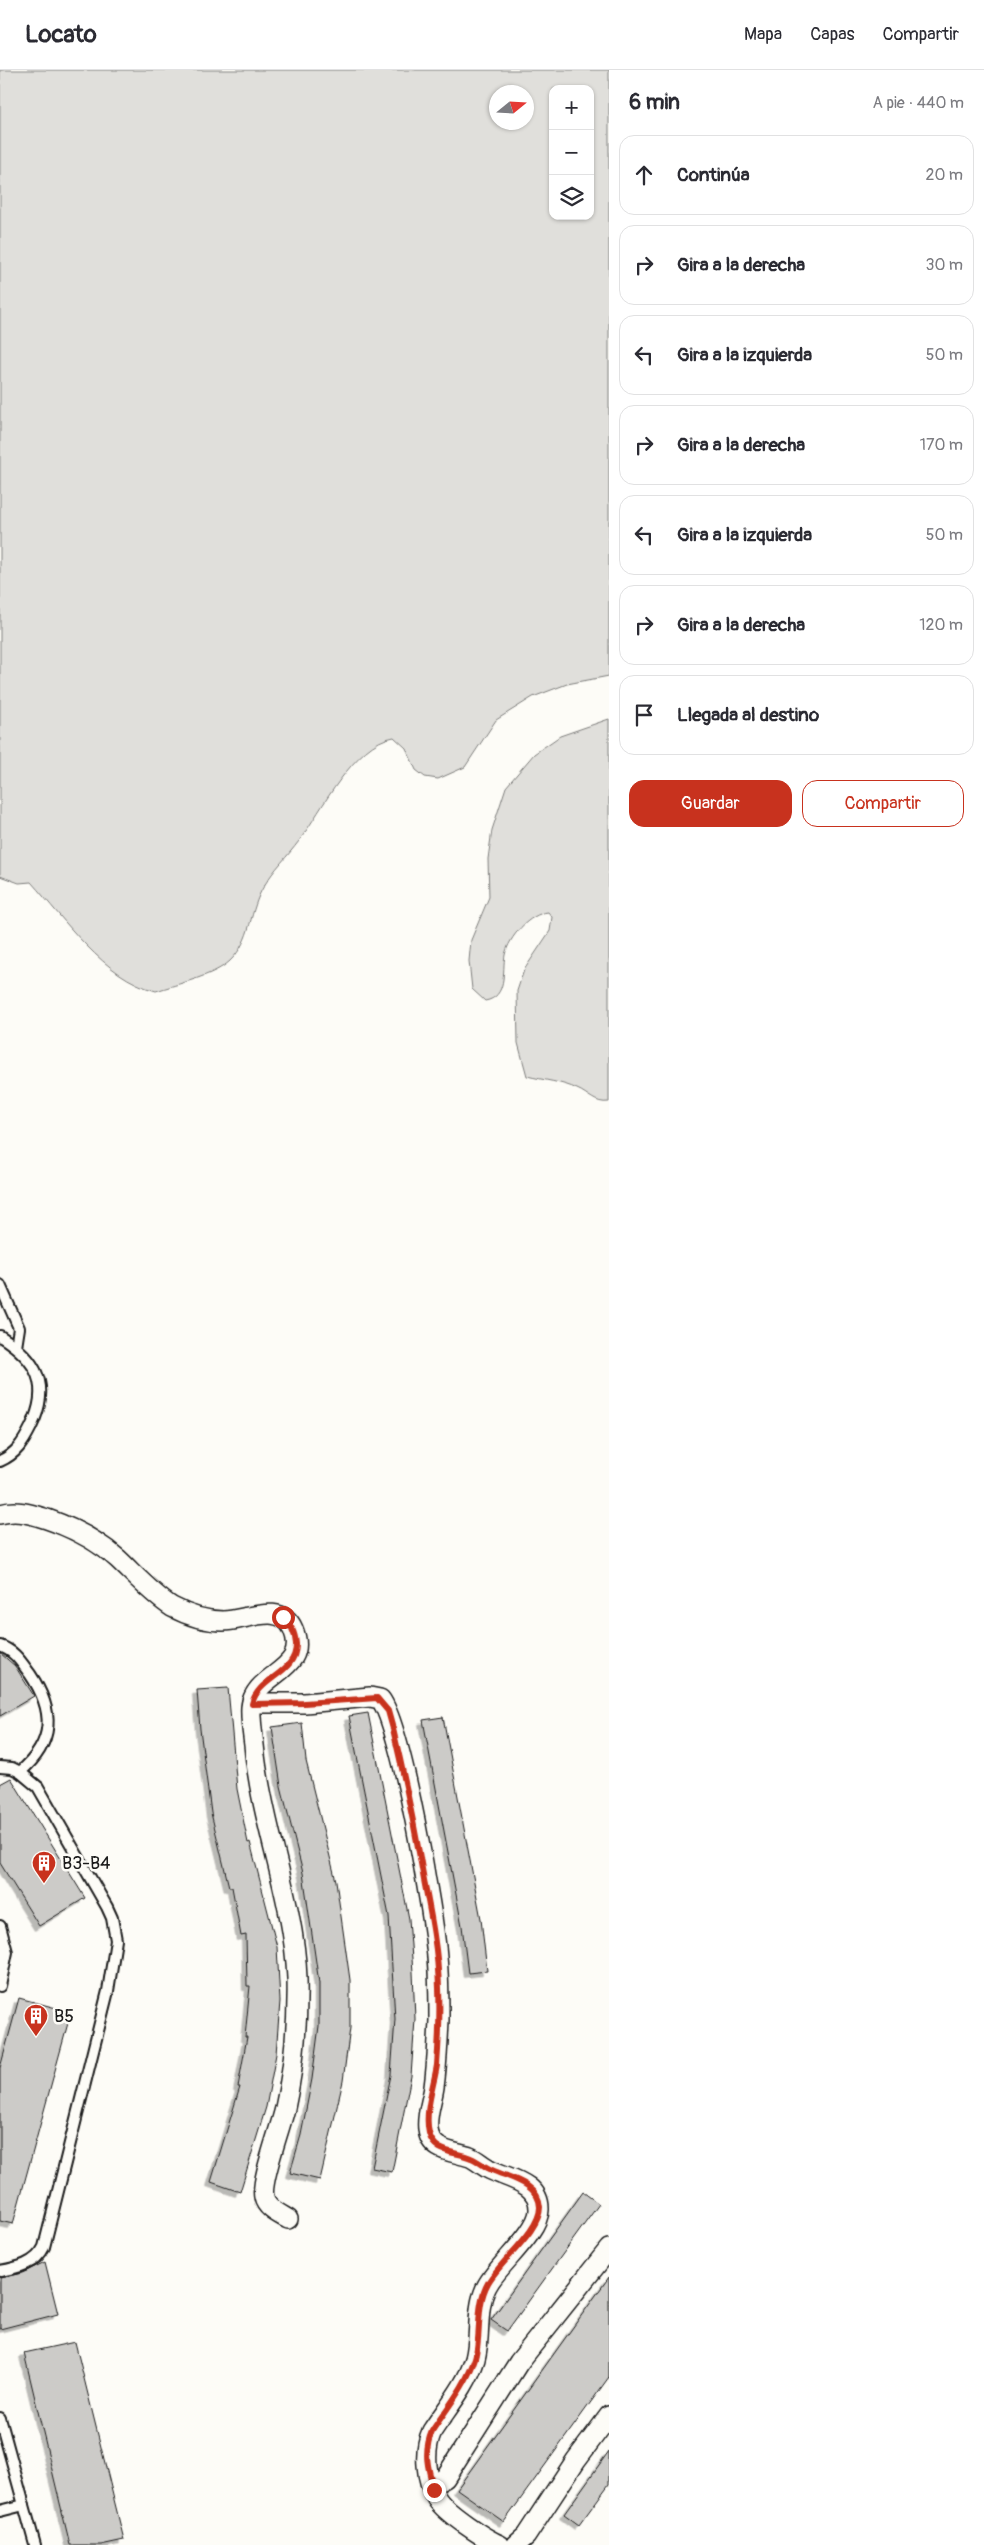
<!DOCTYPE html>
<html lang="es">
<meta charset="utf-8">
<style>
:root{--surface:#fff;--page:#f7f7f7;--text:#2b2b33;--muted:#7c7c81;--line:#e1e1e2;--accent:#c8321e}
body{margin:0;font-family:Pangolin,sans-serif;background:var(--page);color:var(--text)}
.controls{position:absolute;right:15px;top:15px;display:grid;overflow:hidden;border-radius:10px;box-shadow:0 1px 4px #0004}
.controls button{width:45px;height:45px;display:grid;place-items:center;padding:0;border:0;border-bottom:1px solid var(--line);background:var(--surface);color:var(--text);font:25px sans-serif}
.compass{position:absolute;left:489px;top:15px;width:45px;height:45px;border-radius:50%;background:var(--surface);box-shadow:0 1px 4px #0004;rotate:72deg}
.stop{position:absolute;width:15px;height:15px;margin:-11px;border:4px solid #c8321e;border-radius:50%;background:#fff}
.stop.end{background:#c8321e;border-color:#fff;box-shadow:0 1px 5px #0008}
.list{margin:0;padding:0;list-style:none}
h2{display:flex;justify-content:space-between;align-items:center;height:65px;margin:0;padding:0 20px;font-size:21px}
h2 small{font-size:16px;font-weight:400;color:var(--muted)}
.list li{display:grid;grid-template-columns:32px 1fr auto;gap:15px;align-items:center;box-sizing:border-box;height:80px;margin:0 10px 10px;padding:0 10px;border:1px solid var(--line);border-radius:15px}
.list b{display:block;font-size:19px;white-space:nowrap}
.list em{font-size:16px;font-style:normal;color:var(--muted)}
.actions{display:flex;gap:10px;padding:15px 20px}
.actions a{flex:1;padding:11px 0;border:1px solid var(--accent);border-radius:15px;text-align:center;font-size:18px;color:var(--accent)}
.actions .main{background:var(--accent);color:#fff}
.icon{flex:none;width:28px;height:28px;fill:none;stroke:currentColor;stroke-width:2;stroke-linecap:round;stroke-linejoin:round}
.map{position:relative;flex:none;width:609px;height:2475px;overflow:hidden}
header{display:flex;align-items:center;gap:30px;box-sizing:border-box;height:70px;padding:0 25px;background:var(--surface);border-bottom:1px solid var(--line)}
header strong{font-size:24px}
nav{display:flex;gap:28px;margin-inline-start:auto;font-size:18px}
main{display:flex}
aside{flex:1;background:var(--surface)}
.map>svg:first-child{display:block}
.green{fill:#e0dfdb;stroke:#7e7e7c;fill-rule:evenodd}
.building{fill:#cccbc8;stroke:#1c1c1c;filter:url(#shadow)}
.lines{fill:none;stroke-linecap:round;stroke-linejoin:round}
.lane-casing{stroke:#1c1c1c;stroke-width:14}
.street-casing{stroke:#1c1c1c;stroke-width:22}
.lane{stroke:#fdfcf7;stroke-width:10}
.street{stroke:#fdfcf7;stroke-width:19}
.route{stroke:#c8321e;stroke-width:6}
.labels{text-anchor:middle;dominant-baseline:central;stroke-width:5;stroke-linejoin:round;paint-order:stroke}
.poi-label{font-size:18px;fill:#1c1c1c;stroke:#fdfcf7;text-anchor:start}
</style>
<header>
<strong>Locato</strong>
<nav><a>Mapa</a><a>Capas</a><a>Compartir</a></nav>
</header>
<main>
<div class="map">
<svg width="609" height="2475" viewBox="0 0 609 2475">
<defs>
<filter id="shadow"><feDropShadow dx="-4.5" dy="4.5" stdDeviation="0" flood-color="#0004"/></filter>
</defs>
<rect width="100%" height="100%" fill="#fdfcf7"/>
<filter id="ink" filterUnits="userSpaceOnUse"><feTurbulence type="fractalNoise" baseFrequency=".02" numOctaves="2"/><feDisplacementMap in="SourceGraphic" scale="10" xChannelSelector="R" yChannelSelector="G"/><feConvolveMatrix kernelMatrix="1 2 1 2 8 2 1 2 1" color-interpolation-filters="sRGB"/></filter>
<g filter="url(#ink)">
<g class="green">
<path d="M0 0H609V606L567 614 533 627 496 650 465 697 438 709 425 707 416 700 406 678 394 667C354 673 322 740 299 771 288 786 274 799 264 816 249 840 252 870 230 891 214 906 177 914 156 921 103 907 66 851 31 812L19 813 0 806ZM553 19H590V146H553ZM497 22H526V52H497Z"/>
<path d="M609 649V1032C595 1034 589 1024 577 1019 563 1012 543 1010 527 1006L518 973 517 921 524 900 550 861 552 847 548 842C529 844 509 867 505 885 502 901 508 927 485 931L472 919 469 891 471 870 489 827 488 789 492 760 506 717 534 684 560 666Z"/>
</g>
<g class="building">
<path d="M0 1583 15 1596 34 1626 0 1646Z"/>
<path d="M228 1618 237 1719 248 1773 250 1772 277 1877 280 1931 276 1984 266 2037 240 2122 211 2112 240 2017H238L247 1967H245L250 1916H247L246 1865 241 1866 232 1817H229L211 1743 200 1659 197 1620Z"/>
<path d="M368 1643 409 1849 413 1902 415 1949 411 2006 392 2102 372 2098 391 2005 395 1949 389 1846 349 1646Z"/>
<path d="M443 1647 481 1849 487 1901 468 1903 462 1856 423 1650Z"/>
<path d="M302 1653 306 1691 336 1811 350 1910V1958L343 2011 320 2110 290 2103 301 2065 312 2009 319 1956V1913L303 1803 281 1716 272 1657Z"/>
<path d="M11 1708 85 1828 39 1856 0 1793V1714Z"/>
<path d="M19 1928 71 1942 13 2154 0 2151V1998Z"/>
<path d="M583 2122 599 2134 507 2261 491 2250Z"/>
<path d="M45 2192 58 2244 0 2259V2208L22 2203Z"/>
<path d="M609 2207V2307L504 2452 457 2419Z"/>
<path d="M75 2272 124 2470 101 2475H70L24 2283Z"/>
<path d="M609 2381V2414L579 2455 564 2444Z"/>
</g>
<g class="lines">
<defs>
<g id="lane">
<path d="M0 1215 19 1258 16 1277"/>
<path d="M0 1266C38 1290 51 1316 31 1357 23 1373 16 1384 0 1391"/>
<path d="M0 1576C15 1581 21 1592 30 1604 55 1641 55 1672 20 1702"/>
<path d="M0 1697 12 1698 20 1702 38 1717 107 1837 112 1848 116 1870 108 1921 44 2177C36 2194 17 2198 0 2201"/>
<path d="M0 1856 7 1882 0 1916"/>
<path d="M0 2348 35 2475"/>
<path d="M0 2441 24 2435"/>
</g>
<g id="street">
<path d="M0 1444C17 1439 31 1444 47 1449 73 1458 97 1470 118 1489 135 1505 152 1524 172 1537 187 1545 206 1551 223 1551 245 1551 281 1531 293 1559 311 1602 254 1602 251 1637 250 1653 254 1670 255 1685 264 1761 294 1832 297 1908 298 1952 294 1996 285 2038 281 2057 260 2111 264 2127 266 2138 279 2144 288 2149"/>
<path d="M252 1633H305L370 1627 380 1629C401 1652 434 1847 437 1887 439 1908 439 1929 439 1950 438 1973 437 1995 434 2017 432 2031 426 2045 428 2059 430 2082 453 2081 470 2087 477 2090 483 2096 491 2100 510 2109 540 2113 539 2140 539 2160 502 2192 490 2211 474 2234 482 2263 475 2289 467 2315 447 2338 432 2361 423 2381 426 2410 437 2429 446 2443 485 2469 500 2475"/>
<path d="M432 2415 445 2408 519 2292 609 2179"/>
<path d="M516 2475 526 2466 576 2390 609 2346"/>
</g>
</defs>
<use href="#lane" class="lane-casing"/>
<use href="#street" class="street-casing"/>
<use href="#lane" class="lane"/>
<use href="#street" class="street"/>
</g>
</g>
<g class="lines" filter="url(#ink)">
<path class="route" d="M283 1547C291 1555 295 1562 296 1574 297 1604 258 1607 252 1634L304 1633 377 1628 388 1641 393 1659C405 1709 415 1759 424 1810 431 1846 438 1881 439 1918 440 1943 439 1969 437 1995 434 2015 424 2042 429 2063 434 2084 455 2081 471 2088 479 2091 484 2097 492 2100 509 2108 539 2113 540 2137 540 2161 501 2190 488 2213 475 2236 482 2263 475 2288 467 2314 447 2338 432 2361 423 2382 428 2399 434 2420"/>
</g>
<defs>
<symbol id="building-pin" viewBox="-11 -11 22 30"><path d="M0 17L-7.5 6A9.5 9.5 0 1 1 7.5 6Z" fill="#c8321e" stroke="#fdfcf7"/><path d="M-4-6H4V6H1V3H-1V6H-4ZM-2.5-4.3h1.7v1.8h-1.7ZM.8-4.3h1.7v1.8H.8ZM-2.5-1h1.7V.8h-1.7ZM.8-1h1.7V.8H.8Z" fill="#fff"/></symbol>
</defs>
<g fill-rule="evenodd">
<use href="#building-pin" x="30" y="1779" width="28" height="38"/>
<use href="#building-pin" x="22" y="1932" width="28" height="38"/>
</g>
<g class="labels">
<g class="poi-label">
<text x="62" y="1793">B3-B4</text>
<text x="54" y="1946">B5</text>
</g>
</g>
</svg>
<div class="controls">
<button>+</button>
<button>−</button>
<button><svg class="icon" aria-label="layers" viewBox="0 0 24 24"><path d="M12 4l9 5-9 5-9-5zM3 14l9 5 9-5"/></svg></button>
</div>
<svg class="compass" viewBox="-18 -18 36 36"><path d="M0-13l5 13h-10z" fill="#e53935"/><path d="M0 13l5-13h-10z" fill="#7c7c81"/></svg>
<div class="stop" style="left:283px;top:1547px"></div>
<div class="stop end" style="left:434px;top:2420px"></div>
</div>
<aside>
<h2>6 min<small>A pie · 440 m</small></h2>
<ul class="list">
<li><svg class="icon" aria-label="ahead" viewBox="0 0 24 24"><path d="M12 20V5M6 11l6-6 6 6"/></svg><div><b>Continúa</b></div><em>20 m</em></li>
<li><svg class="icon" aria-label="right" viewBox="0 0 24 24"><path d="M7 20v-9h11M14 6l5 5-5 5"/></svg><div><b>Gira a la derecha</b></div><em>30 m</em></li>
<li><svg class="icon" aria-label="left" viewBox="0 0 24 24"><path d="M17 20v-9H6M10 6l-5 5 5 5"/></svg><div><b>Gira a la izquierda</b></div><em>50 m</em></li>
<li><svg class="icon" aria-label="right" viewBox="0 0 24 24"><path d="M7 20v-9h11M14 6l5 5-5 5"/></svg><div><b>Gira a la derecha</b></div><em>170 m</em></li>
<li><svg class="icon" aria-label="left" viewBox="0 0 24 24"><path d="M17 20v-9H6M10 6l-5 5 5 5"/></svg><div><b>Gira a la izquierda</b></div><em>50 m</em></li>
<li><svg class="icon" aria-label="right" viewBox="0 0 24 24"><path d="M7 20v-9h11M14 6l5 5-5 5"/></svg><div><b>Gira a la derecha</b></div><em>120 m</em></li>
<li><svg class="icon" aria-label="arrive" viewBox="0 0 24 24"><path d="M6 21V4h12l-3 4 3 4H6"/></svg><div><b>Llegada al destino</b></div></li>
</ul>
<div class="actions"><a class="main">Guardar</a><a>Compartir</a></div>
</aside>
</main>
